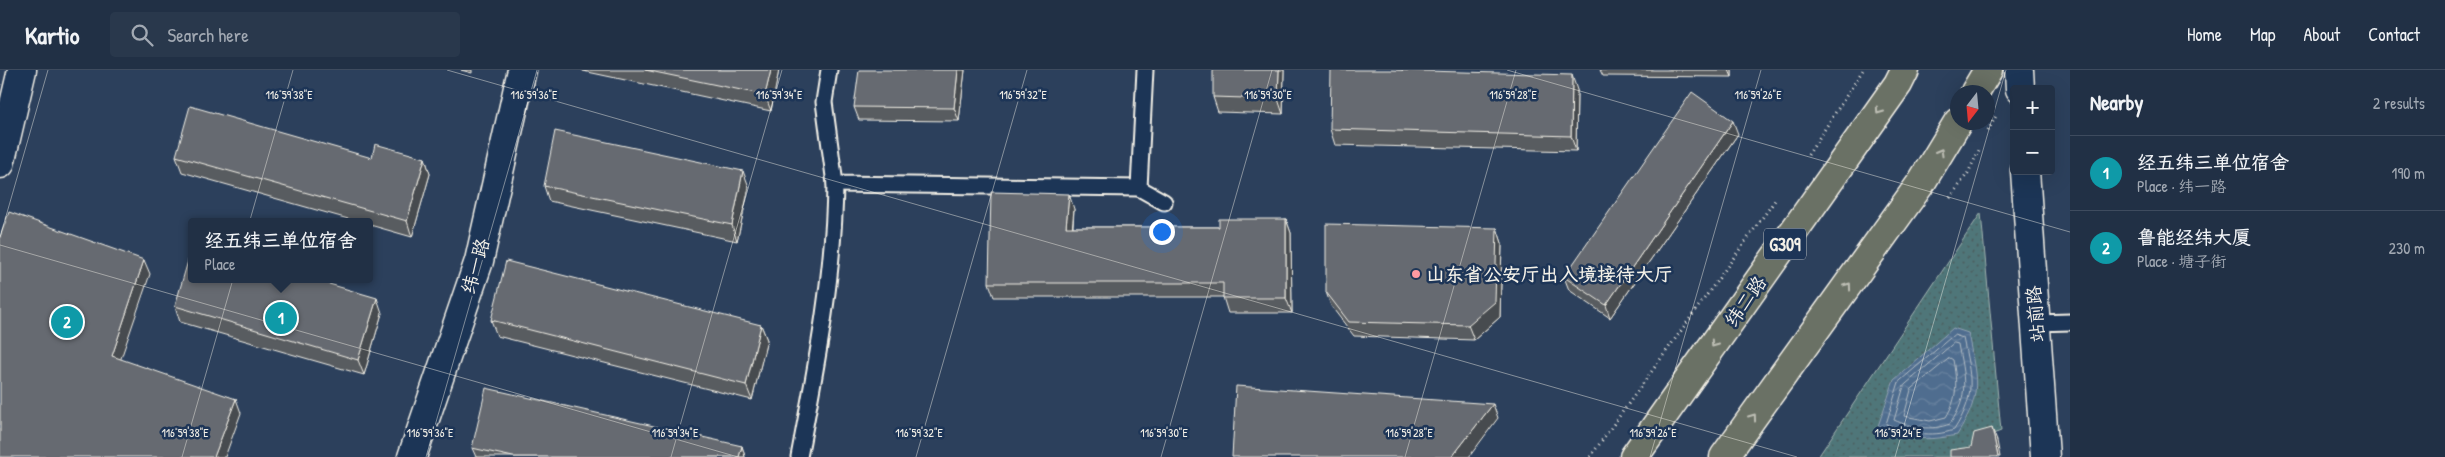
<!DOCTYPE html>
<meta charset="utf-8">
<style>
:root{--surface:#213045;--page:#29384c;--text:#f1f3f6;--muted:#a2a9b3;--line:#3e4b5e;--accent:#bca0f2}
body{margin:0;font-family:"Patrick Hand","LXGW WenKai TC",sans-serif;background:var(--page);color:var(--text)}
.controls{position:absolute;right:15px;top:15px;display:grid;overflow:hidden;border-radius:5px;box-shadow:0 5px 20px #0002}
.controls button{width:45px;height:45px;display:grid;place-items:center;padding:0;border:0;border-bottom:1px solid var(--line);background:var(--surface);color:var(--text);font:25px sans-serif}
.compass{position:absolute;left:1950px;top:15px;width:45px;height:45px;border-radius:50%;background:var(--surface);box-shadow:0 5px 20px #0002;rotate:196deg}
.you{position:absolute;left:1161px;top:161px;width:18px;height:18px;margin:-12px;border:4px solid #fff;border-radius:50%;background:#1a73e8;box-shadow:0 0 0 8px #1a73e833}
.badge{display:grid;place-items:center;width:32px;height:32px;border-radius:50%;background:var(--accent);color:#fff;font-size:16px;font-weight:700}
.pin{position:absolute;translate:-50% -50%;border:2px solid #fff;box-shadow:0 1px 5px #0006}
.popup{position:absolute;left:188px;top:148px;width:185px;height:65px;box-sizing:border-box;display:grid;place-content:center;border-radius:5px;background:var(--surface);filter:drop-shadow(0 1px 4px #0005);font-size:16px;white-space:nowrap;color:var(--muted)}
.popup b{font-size:19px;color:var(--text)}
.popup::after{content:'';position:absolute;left:50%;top:100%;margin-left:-10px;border:10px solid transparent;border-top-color:var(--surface)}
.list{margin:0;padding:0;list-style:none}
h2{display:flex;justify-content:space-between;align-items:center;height:65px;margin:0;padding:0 20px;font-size:21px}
h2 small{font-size:16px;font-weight:400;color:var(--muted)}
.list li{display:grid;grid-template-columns:32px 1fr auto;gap:15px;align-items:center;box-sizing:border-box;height:75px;padding:0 20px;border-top:1px solid var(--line)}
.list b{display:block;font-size:19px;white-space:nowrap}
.list p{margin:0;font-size:16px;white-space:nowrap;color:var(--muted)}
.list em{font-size:16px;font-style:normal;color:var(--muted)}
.icon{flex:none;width:28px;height:28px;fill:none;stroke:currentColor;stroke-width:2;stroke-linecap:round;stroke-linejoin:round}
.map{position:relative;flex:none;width:2070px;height:387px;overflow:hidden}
header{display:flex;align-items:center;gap:30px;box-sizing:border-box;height:70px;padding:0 25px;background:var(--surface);border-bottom:1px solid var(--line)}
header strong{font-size:24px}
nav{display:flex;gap:28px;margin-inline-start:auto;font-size:18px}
.search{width:350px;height:45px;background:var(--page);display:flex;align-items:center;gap:12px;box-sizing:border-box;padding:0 18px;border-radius:5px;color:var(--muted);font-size:19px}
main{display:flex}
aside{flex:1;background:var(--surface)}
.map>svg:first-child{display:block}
.park{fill:url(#park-dots);stroke:#a2b4b0}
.water{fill:url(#water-waves);stroke:#91a2b3}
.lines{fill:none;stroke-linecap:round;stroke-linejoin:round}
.shore{stroke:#b2bcc4;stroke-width:1}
.service-casing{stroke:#f4f1e8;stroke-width:19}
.minor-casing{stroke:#f4f1e8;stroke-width:31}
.tertiary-casing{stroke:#f4f1e8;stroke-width:31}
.secondary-casing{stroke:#f4f1e8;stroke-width:31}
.trunk-casing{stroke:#f4f1e8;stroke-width:31}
.path{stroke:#f4f1e8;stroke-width:3;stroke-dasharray:1 4;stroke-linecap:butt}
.service{stroke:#1d3557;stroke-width:15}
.minor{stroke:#1d3557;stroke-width:28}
.tertiary{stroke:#1d3557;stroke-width:28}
.secondary{stroke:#1d3557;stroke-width:28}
.trunk{stroke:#6b7165;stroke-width:28}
.wall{fill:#585c61;stroke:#f4f1e8}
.shaded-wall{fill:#474b4f;stroke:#f4f1e8}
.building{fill:#666b71;stroke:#f4f1e8}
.oneway{stroke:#bdbeb4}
.ticks{fill:none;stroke:#f4f1e8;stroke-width:1;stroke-opacity:0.45}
.poi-dot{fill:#ff9aa2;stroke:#1d3557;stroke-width:2}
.labels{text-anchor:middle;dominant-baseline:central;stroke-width:5;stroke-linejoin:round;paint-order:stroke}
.shield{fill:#1d3557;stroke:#b4b9bc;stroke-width:1}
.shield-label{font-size:18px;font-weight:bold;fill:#f4f1e8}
.street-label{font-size:19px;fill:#f4f1e8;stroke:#1d3557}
.poi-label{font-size:19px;font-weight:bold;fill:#f4f1e8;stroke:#1d3557;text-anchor:start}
.ticks-label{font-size:12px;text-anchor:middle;fill:#f4f1e8;stroke:#1d3557;stroke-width:5;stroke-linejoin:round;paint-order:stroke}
</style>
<header>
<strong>Kartio</strong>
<div class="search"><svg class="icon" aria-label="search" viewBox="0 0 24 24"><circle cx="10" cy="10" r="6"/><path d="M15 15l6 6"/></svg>Search here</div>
<nav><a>Home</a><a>Map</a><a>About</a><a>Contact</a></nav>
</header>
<main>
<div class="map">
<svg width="2070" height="387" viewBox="0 0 2070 387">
<defs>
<pattern id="park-dots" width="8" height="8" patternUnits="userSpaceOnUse" patternTransform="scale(1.25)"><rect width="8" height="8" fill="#507679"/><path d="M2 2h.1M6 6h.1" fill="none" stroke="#4c5f60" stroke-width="1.8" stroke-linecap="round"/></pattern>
<pattern id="water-waves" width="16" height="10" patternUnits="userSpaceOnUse" patternTransform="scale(1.25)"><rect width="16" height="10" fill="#4f6d8f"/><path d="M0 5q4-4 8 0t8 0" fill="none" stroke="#69829f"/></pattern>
</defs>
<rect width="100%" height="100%" fill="#2c405c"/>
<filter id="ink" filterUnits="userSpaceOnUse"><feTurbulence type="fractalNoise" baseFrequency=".02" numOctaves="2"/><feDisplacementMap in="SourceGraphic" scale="10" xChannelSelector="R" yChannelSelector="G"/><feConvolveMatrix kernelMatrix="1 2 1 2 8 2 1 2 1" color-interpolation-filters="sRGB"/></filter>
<g filter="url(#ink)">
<path class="park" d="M1981 143 2001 361 1974 371 1972 385 1951 387H1818Z"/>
<path class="water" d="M1953 258 1968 263C1976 308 1984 323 1957 365 1923 372 1910 369 1878 356L1894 310Z"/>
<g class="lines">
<g class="shore">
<path d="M1954 265 1963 268C1971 307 1977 324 1954 360 1931 368 1909 363 1886 354L1899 312Z"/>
<path d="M1954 273 1958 274C1964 307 1970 325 1950 354 1931 361 1912 358 1894 350L1904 316Z"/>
<path d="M1950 288 1953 290C1957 312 1958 328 1946 347L1930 351 1904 346 1911 320Z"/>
</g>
<defs>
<g id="service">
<path d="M829 0 824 32 835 114 1139 118"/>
<path d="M1145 0 1139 118 1164 132"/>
<path d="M2036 253 2070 252"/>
<path d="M799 387C816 297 834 207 835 114"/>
</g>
<path id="minor" d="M0 94 22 0"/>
<g id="tertiary">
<path d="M2019 0 2020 19"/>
<path d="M2025 101 2045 387"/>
</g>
<path id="secondary" d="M412 387 479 191 522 0"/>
<g id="trunk">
<path d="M1975 22 1988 0"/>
<path d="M1634 387 1898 14 1905 0"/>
<path d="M1724 387 1921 113 1958 52"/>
</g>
</defs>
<use href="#service" class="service-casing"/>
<use href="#minor" class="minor-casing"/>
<use href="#tertiary" class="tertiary-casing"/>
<use href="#secondary" class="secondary-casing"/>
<use href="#trunk" class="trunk-casing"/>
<g class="path">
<path d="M1988 61 1997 44"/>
<path d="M1808 85 1863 0"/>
<path d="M1950 128 1968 103 1980 78"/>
<path d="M1590 387 1776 129"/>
</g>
<use href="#service" class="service"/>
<use href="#minor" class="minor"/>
<use href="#tertiary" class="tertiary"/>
<use href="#secondary" class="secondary"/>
<use href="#trunk" class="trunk"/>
</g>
<g class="wall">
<path d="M461 0H472V3Z"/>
<path d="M582 0H779L771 41 583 1Z"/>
<path d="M965 0 959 51 859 50 854 37Z"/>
<path d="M1284 0 1283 44 1218 42 1213 27Z"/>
<path d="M1600 0H1732V7L1603 6Z"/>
<path d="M1577 20 1576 81 1335 75 1330 59Z"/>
<path d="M1738 64 1610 248 1569 220 1564 207Z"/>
<path d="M176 86 425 88 430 104 412 167 370 155V152H359L182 102Z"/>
<path d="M544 116 749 117 737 171 549 131Z"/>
<path d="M1074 139 1073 157H1219L1286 149 1291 163 1292 243H1228L1223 227H994L989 213Z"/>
<path d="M1497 158 1502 173 1500 247 1474 270 1354 266 1331 236 1326 222Z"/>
<path d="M175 236 382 243 364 305 180 252Z"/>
<path d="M491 250 761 255 767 270 752 330 497 266Z"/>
<path d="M742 376 745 387H476L472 378Z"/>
</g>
<g class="shaded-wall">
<path d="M771 0H779L771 41 765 25Z"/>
<path d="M958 0H965L959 51 954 38Z"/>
<path d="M1279 0H1284L1283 44 1278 29Z"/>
<path d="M1729 0H1732V7Z"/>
<path d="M1572 5 1577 20 1576 81 1571 66Z"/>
<path d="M1733 51 1738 64 1610 248 1606 235Z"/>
<path d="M425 88 430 104 412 167 407 151Z"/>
<path d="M743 101 749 117 737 171 732 155Z"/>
<path d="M1069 124 1074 139 1071 171 1066 157Z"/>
<path d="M1286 149 1291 163 1292 243 1286 228Z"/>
<path d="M1497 158 1502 173 1500 247 1474 270 1468 255Z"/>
<path d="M144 190 150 204 117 300 112 286Z"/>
<path d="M377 228 382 243 364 305 358 290Z"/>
<path d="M761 255 767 270 752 330 746 315Z"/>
<path d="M236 329 241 343 225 387H214Z"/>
<path d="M1493 334 1498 348 1469 387H1452Z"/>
<path d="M1992 358 1997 371 2000 387H1998Z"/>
<path d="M742 376 745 387H739Z"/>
</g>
<g class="building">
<path d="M645 0H771L765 25Z"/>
<path d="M859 0H958L954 38 854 37Z"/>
<path d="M1213 0H1279L1278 29 1213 27Z"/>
<path d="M1331 0H1389L1572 5 1571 66 1330 59Z"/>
<path d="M1692 22 1733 51 1606 235 1564 207Z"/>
<path d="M190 36 372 88 375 74 425 88 407 151 176 86Z"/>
<path d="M555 61 743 101 732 155 544 116Z"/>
<path d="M991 122 1069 124 1066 157H1219V149H1286V228H1223V213H989Z"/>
<path d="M9 142 144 190 112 286 236 329 214 387H0V167Z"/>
<path d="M1326 154 1497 158 1495 232 1468 255 1349 252 1326 222Z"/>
<path d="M192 177V209H312L377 228 358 290 175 236Z"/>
<path d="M506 191 761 255 746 315 491 250Z"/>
<path d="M1236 316 1493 334 1452 387H1232Z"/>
<path d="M486 318 742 376 739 387H513L472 378Z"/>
<path d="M1992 358 1998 387H1950V380L1971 377 1974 363Z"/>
</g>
<defs><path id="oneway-chevron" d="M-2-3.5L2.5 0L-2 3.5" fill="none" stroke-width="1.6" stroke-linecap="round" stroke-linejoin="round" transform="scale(1.25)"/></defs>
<g class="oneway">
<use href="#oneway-chevron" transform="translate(1879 41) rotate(125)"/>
<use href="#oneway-chevron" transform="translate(1940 82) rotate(-60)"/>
<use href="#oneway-chevron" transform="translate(1848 216) rotate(-54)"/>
<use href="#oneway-chevron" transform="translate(1714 274) rotate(125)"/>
<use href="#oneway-chevron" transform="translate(1753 347) rotate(-54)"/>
</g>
</g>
<path class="ticks" d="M447 0 1797 387M1507 0 2070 162M0 167 48 0M0 175 738 387M182 387 293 0M426 387 537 0M671 387 782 0M916 387 1027 0M1161 387 1272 0M1405 387 1516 0M1650 387 1761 0M1895 387 2006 0"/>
<circle class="poi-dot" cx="1416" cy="204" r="5"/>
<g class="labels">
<rect class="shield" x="1764" y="158.5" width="42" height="31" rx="4"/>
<g class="shield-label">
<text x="1785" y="174">G309</text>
</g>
<g class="street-label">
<text transform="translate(475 196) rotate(-74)">纬一路</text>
<text transform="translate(1745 231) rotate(-55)">纬二路</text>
<text transform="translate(2035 244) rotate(-95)">站前路</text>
</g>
<g class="poi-label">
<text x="1426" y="204">山东省公安厅出入境接待大厅</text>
</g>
</g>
<g class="ticks-label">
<text x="289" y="29">116°59'38"E</text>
<text x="534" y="29">116°59'36"E</text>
<text x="779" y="29">116°59'34"E</text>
<text x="1023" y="29">116°59'32"E</text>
<text x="1268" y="29">116°59'30"E</text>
<text x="1513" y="29">116°59'28"E</text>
<text x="1758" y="29">116°59'26"E</text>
<text x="185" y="367">116°59'38"E</text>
<text x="430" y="367">116°59'36"E</text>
<text x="1164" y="367">116°59'30"E</text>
<text x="675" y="367">116°59'34"E</text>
<text x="919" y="367">116°59'32"E</text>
<text x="1409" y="367">116°59'28"E</text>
<text x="1653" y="367">116°59'26"E</text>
<text x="1898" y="367">116°59'24"E</text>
</g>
</svg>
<div class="controls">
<button>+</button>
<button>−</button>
</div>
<svg class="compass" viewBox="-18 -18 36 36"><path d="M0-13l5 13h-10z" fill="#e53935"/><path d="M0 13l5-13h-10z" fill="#a2a9b3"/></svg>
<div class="you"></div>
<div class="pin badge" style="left:281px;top:248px;background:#0f9aa8">1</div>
<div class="popup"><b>经五纬三单位宿舍</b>Place</div>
<div class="pin badge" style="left:67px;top:252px;background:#0f9aa8">2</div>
</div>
<aside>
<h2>Nearby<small>2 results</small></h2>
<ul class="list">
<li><span class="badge" style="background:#0f9aa8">1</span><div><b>经五纬三单位宿舍</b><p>Place · 纬一路</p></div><em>190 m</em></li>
<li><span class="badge" style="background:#0f9aa8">2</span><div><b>鲁能经纬大厦</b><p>Place · 塘子街</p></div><em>230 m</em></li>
</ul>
</aside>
</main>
